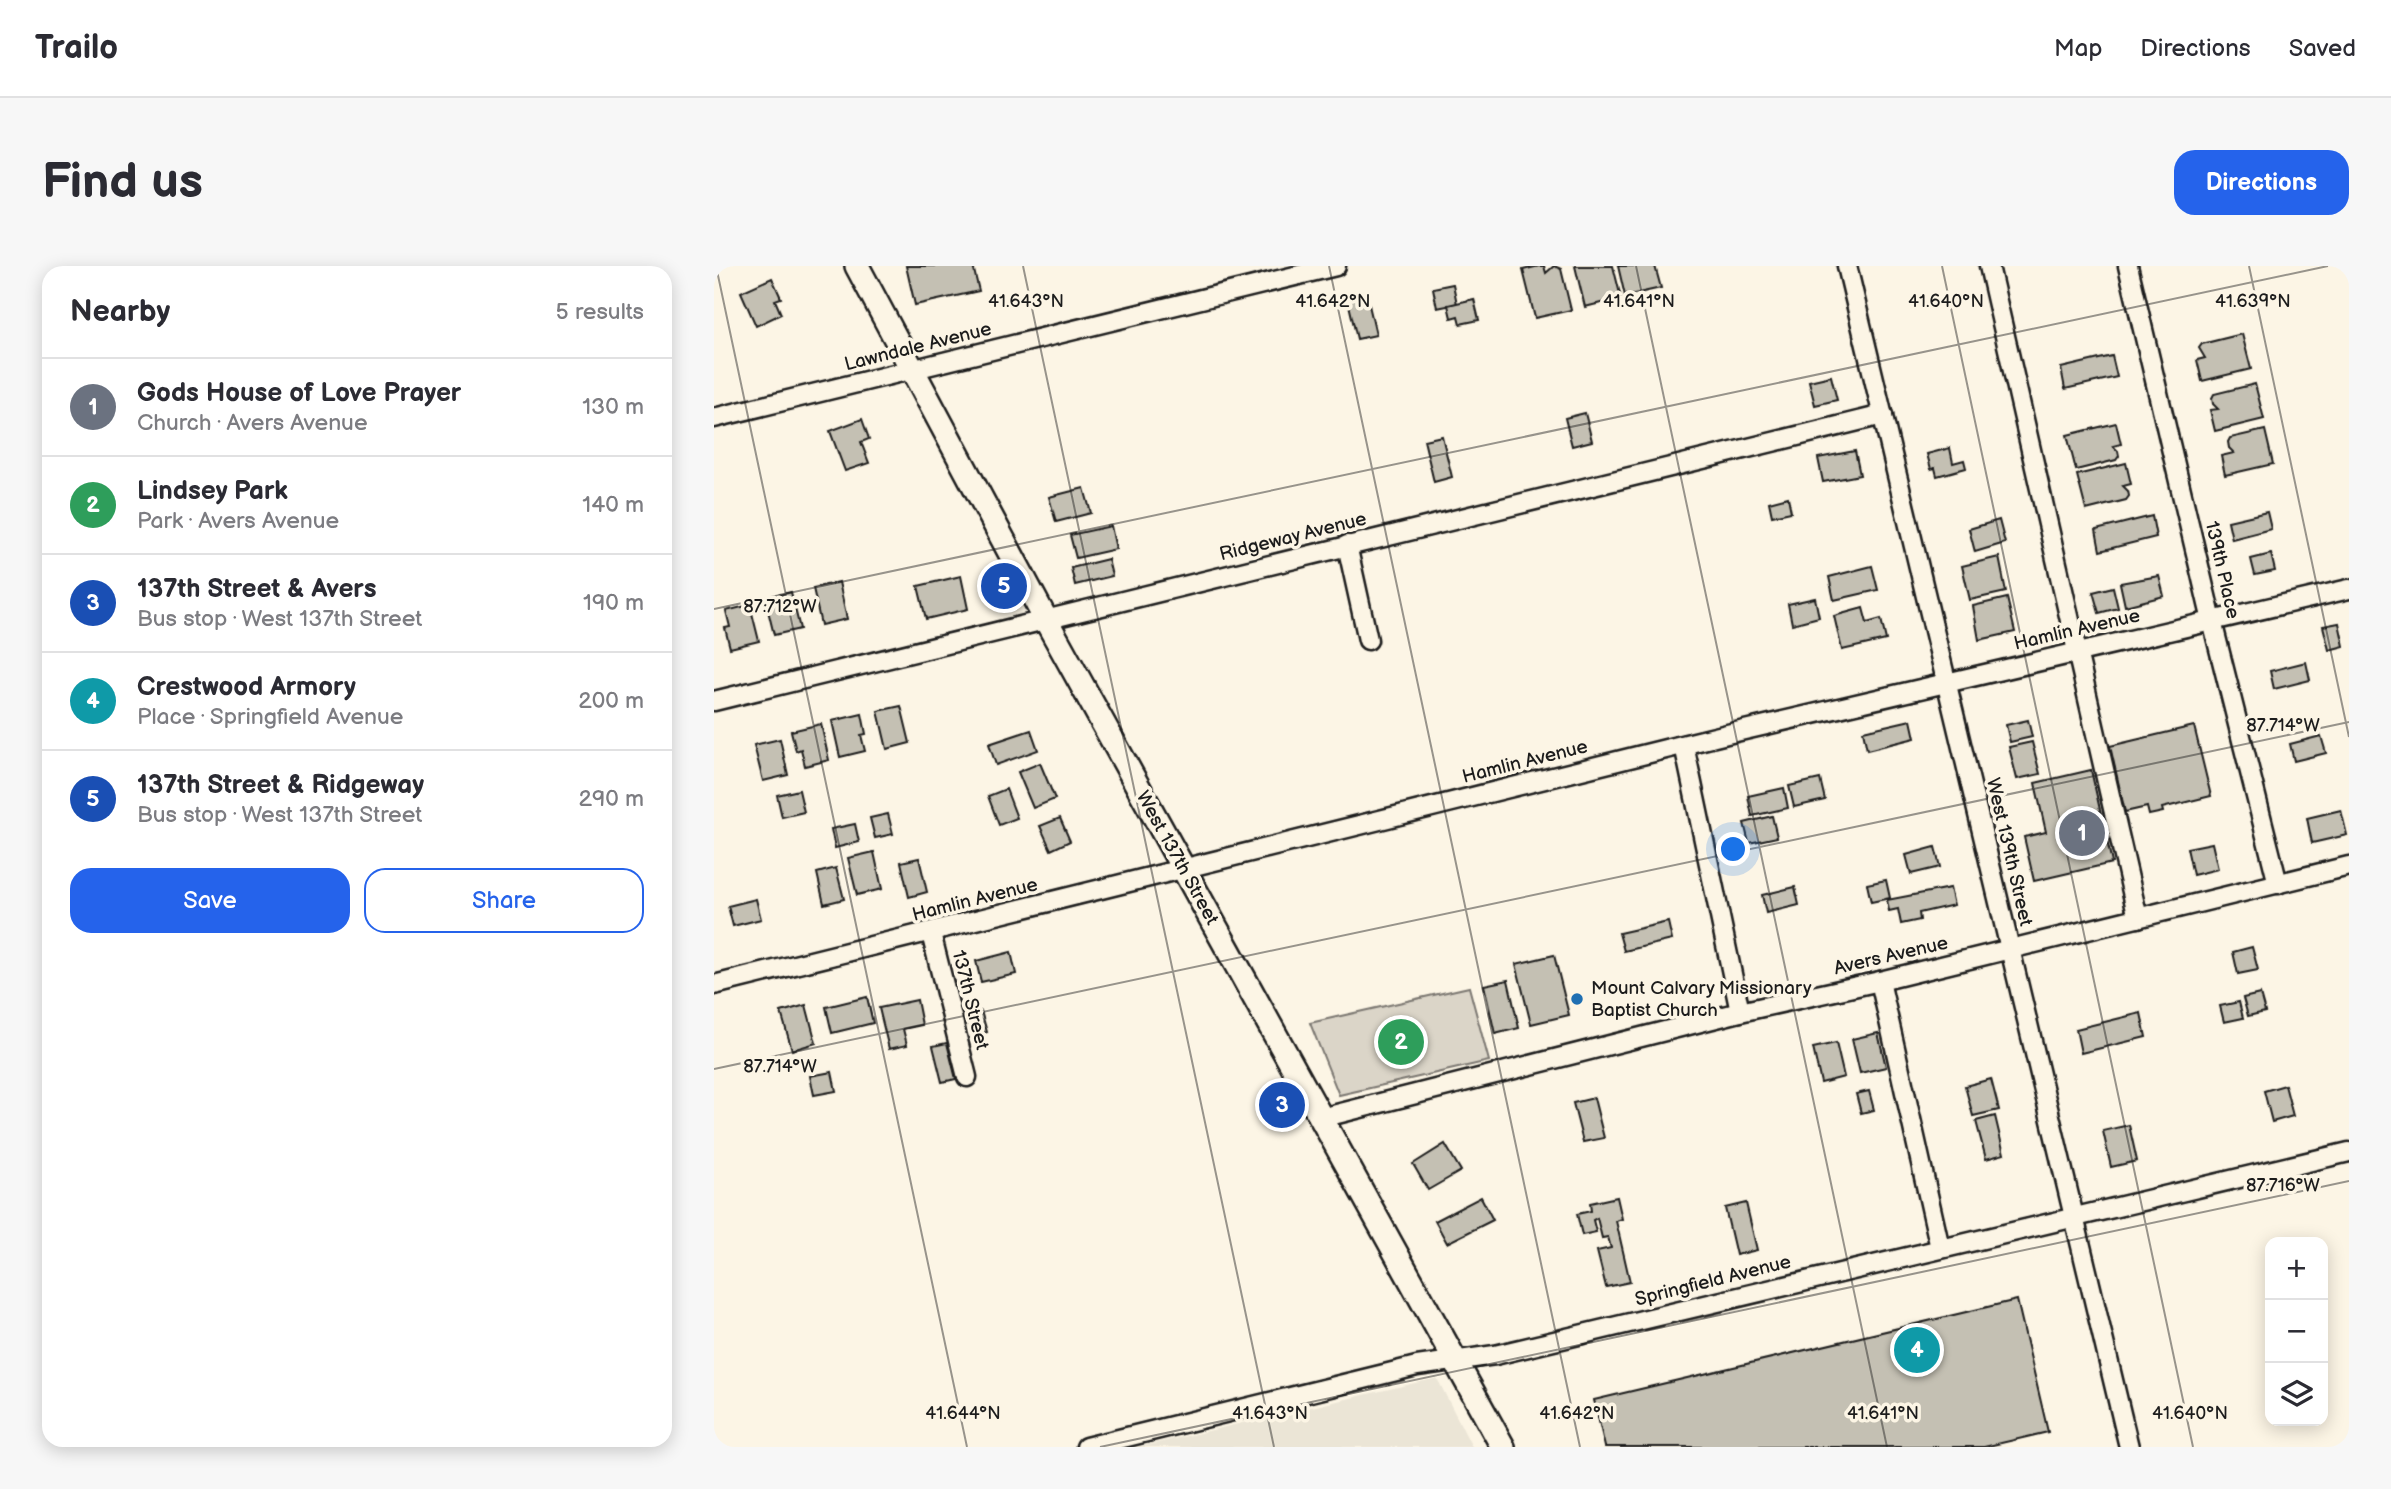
<!DOCTYPE html>
<meta charset="utf-8">
<style>
:root{--surface:#fff;--page:#f7f7f7;--text:#2b2b33;--muted:#7c7c81;--line:#e1e1e2;--accent:#2563eb}
body{margin:0;font-family:"Balsamiq Sans",sans-serif;background:var(--page);color:var(--text)}
.controls{position:absolute;right:21px;bottom:21px;display:grid;overflow:hidden;border-radius:14px;box-shadow:0 4px 18px #0003}
.controls button{width:63px;height:63px;display:grid;place-items:center;padding:0;border:0;border-bottom:2px solid var(--line);background:var(--surface);color:var(--text);font:35px sans-serif}
.you{position:absolute;left:1020px;top:584px;width:24px;height:24px;margin:-18px;border:5px solid #fff;border-radius:50%;background:#1a73e8;box-shadow:0 0 0 10px #1a73e833}
.badge{display:grid;place-items:center;width:46px;height:46px;border-radius:50%;background:var(--accent);color:#fff;font-size:23px;font-weight:700}
.pin{position:absolute;translate:-50% -50%;border:4px solid #fff;box-shadow:0 2px 7px #0006}
.list{margin:0;padding:0;list-style:none}
h2{display:flex;justify-content:space-between;align-items:center;height:91px;margin:0;padding:0 28px;font-size:30px}
h2 small{font-size:23px;font-weight:400;color:var(--muted)}
.list li{display:grid;grid-template-columns:46px 1fr auto;gap:21px;align-items:center;box-sizing:border-box;height:98px;padding:0 28px;border-top:2px solid var(--line)}
.list b{display:block;font-size:26px;white-space:nowrap}
.list p{margin:0;font-size:23px;white-space:nowrap;color:var(--muted)}
.list em{font-size:23px;font-style:normal;color:var(--muted)}
.actions{display:flex;gap:14px;padding:21px 28px}
.actions a{flex:1;padding:16px 0;border:2px solid var(--accent);border-radius:21px;text-align:center;font-size:24px;color:var(--accent)}
.actions .main{background:var(--accent);color:#fff}
.icon{flex:none;width:38px;height:38px;fill:none;stroke:currentColor;stroke-width:2;stroke-linecap:round;stroke-linejoin:round}
.map{position:relative;flex:none;width:1635px;height:1181px;overflow:hidden;border-radius:21px}
header{display:flex;align-items:center;gap:42px;box-sizing:border-box;height:98px;padding:0 35px;background:var(--surface);border-bottom:2px solid var(--line)}
header strong{font-size:33px}
nav{display:flex;gap:38px;margin-inline-start:auto;font-size:24px}
.intro{display:flex;align-items:center;justify-content:space-between;box-sizing:border-box;height:168px;padding:0 42px}
h1{margin:0;font-size:49px}
.button{padding:18px 32px;border-radius:21px;background:var(--accent);color:#fff;font-size:24px;font-weight:700}
main{display:flex;gap:42px;padding:0 42px}
aside{flex:1;background:var(--surface);border-radius:21px;box-shadow:0 4px 18px #0003}
.map>svg:first-child{display:block}
.built{fill:#ebe5d6}
.green{fill:#dbd5c8;stroke:#7c7872;stroke-width:2}
.building{fill:#c4c0b3;stroke:#1c1c1c;stroke-width:2}
.lines{fill:none;stroke-linecap:round;stroke-linejoin:round}
.minor-casing{stroke:#1c1c1c;stroke-width:23}
.major-casing{stroke:#1c1c1c;stroke-width:28}
.minor{stroke:#fcf5e5;stroke-width:18}
.major{stroke:#fcf5e5;stroke-width:23}
.ticks{fill:none;stroke:#1c1c1c;stroke-width:2;stroke-opacity:0.45}
.poi-dot{fill:#1f6fb2;stroke:#fcf5e5;stroke-width:2.5}
.labels{text-anchor:middle;dominant-baseline:central;stroke-width:7;stroke-linejoin:round;paint-order:stroke}
.street-label{font-size:19px;fill:#1c1c1c;stroke:#fcf5e5}
.poi-label{font-size:19px;fill:#1c1c1c;stroke:#fcf5e5;text-anchor:start}
.ticks-label{font-size:18px;text-anchor:middle;fill:#1c1c1c;stroke:#fcf5e5;stroke-width:7;stroke-linejoin:round;paint-order:stroke}
</style>
<header>
<strong>Trailo</strong>
<nav><a>Map</a><a>Directions</a><a>Saved</a></nav>
</header>
<div class="intro"><h1>Find us</h1><a class="button">Directions</a></div>
<main>
<aside>
<h2>Nearby<small>5 results</small></h2>
<ul class="list">
<li><span class="badge" style="background:#6b7280">1</span><div><b>Gods House of Love Prayer</b><p>Church · Avers Avenue</p></div><em>130 m</em></li>
<li><span class="badge" style="background:#2e9e5b">2</span><div><b>Lindsey Park</b><p>Park · Avers Avenue</p></div><em>140 m</em></li>
<li><span class="badge" style="background:#1a4fb4">3</span><div><b>137th Street &amp; Avers</b><p>Bus stop · West 137th Street</p></div><em>190 m</em></li>
<li><span class="badge" style="background:#0f9aa8">4</span><div><b>Crestwood Armory</b><p>Place · Springfield Avenue</p></div><em>200 m</em></li>
<li><span class="badge" style="background:#1a4fb4">5</span><div><b>137th Street &amp; Ridgeway</b><p>Bus stop · West 137th Street</p></div><em>290 m</em></li>
</ul>
<div class="actions"><a class="main">Save</a><a>Share</a></div>
</aside>
<div class="map">
<svg width="1635" height="1181" viewBox="0 0 1635 1181">
<rect width="100%" height="100%" fill="#fcf5e5"/>
<filter id="ink" filterUnits="userSpaceOnUse"><feTurbulence type="fractalNoise" baseFrequency=".0143" numOctaves="2"/><feDisplacementMap in="SourceGraphic" scale="14" xChannelSelector="R" yChannelSelector="G"/><feConvolveMatrix kernelMatrix="1 2 1 2 8 2 1 2 1" color-interpolation-filters="sRGB"/></filter>
<g filter="url(#ink)">
<path class="built" d="M723 1112 758 1181H425Z"/>
<path class="green" d="M755 721 775 795 625 829 596 757Z"/>
<g class="building">
<path d="M192 0H259L265 25 201 39Z"/>
<path d="M825 0H830L832 7 840 0 847 3 857 44 821 52 809 4Z"/>
<path d="M861 0H899L907 32 871 41Z"/>
<path d="M904 0H941L947 22 911 30Z"/>
<path d="M58 12 67 32 61 34 67 48 42 60 27 26Z"/>
<path d="M739 18 743 38 723 42 719 22Z"/>
<path d="M652 26 662 69 643 73 633 30Z"/>
<path d="M760 33 765 54 746 58 744 50 737 52 734 39Z"/>
<path d="M1528 68 1537 103 1488 115 1483 94 1491 92 1485 82 1488 78Z"/>
<path d="M1398 90 1403 111 1351 123 1347 102Z"/>
<path d="M1117 110 1123 134 1101 139 1095 115Z"/>
<path d="M1541 118 1550 153 1501 165 1496 144 1504 143 1499 138 1498 132 1500 128Z"/>
<path d="M871 147 878 175 858 180 851 152Z"/>
<path d="M148 153 155 173 147 176 155 197 131 205 116 165Z"/>
<path d="M1402 157 1407 178 1399 180 1404 185 1405 190 1402 194 1362 204 1353 169Z"/>
<path d="M1551 164 1559 198 1511 209 1507 190 1520 187 1515 182 1514 176 1516 172Z"/>
<path d="M728 170 738 211 720 216 710 174Z"/>
<path d="M1236 182 1239 197 1250 194 1252 202 1223 210 1221 202 1217 203 1213 188Z"/>
<path d="M1141 185 1146 209 1109 216 1104 192Z"/>
<path d="M1412 197 1417 218 1409 220 1414 225 1415 230 1412 234 1372 244 1363 209Z"/>
<path d="M370 222 377 247 342 256 335 231Z"/>
<path d="M1074 231 1077 246 1058 250 1055 236Z"/>
<path d="M1553 246 1557 263 1518 273 1514 255Z"/>
<path d="M1438 250 1442 271 1386 285 1382 264Z"/>
<path d="M1285 254 1291 277 1261 286 1255 263Z"/>
<path d="M397 260 402 283 362 292 356 269Z"/>
<path d="M1557 288 1561 305 1541 309 1537 293Z"/>
<path d="M1285 291 1292 326 1256 334 1248 300Z"/>
<path d="M394 293 398 310 361 319 357 302Z"/>
<path d="M1158 300 1164 324 1120 334 1115 311Z"/>
<path d="M247 310 254 343 212 353 204 320Z"/>
<path d="M1445 310 1450 330 1411 340 1406 317Z"/>
<path d="M125 316 133 353 107 359 99 322Z"/>
<path d="M1399 321 1404 342 1385 347 1379 326Z"/>
<path d="M77 326 86 363 60 369 51 332Z"/>
<path d="M1101 332 1105 351 1078 358 1074 338Z"/>
<path d="M1293 332 1301 366 1265 374 1259 340Z"/>
<path d="M36 339 45 375 16 382 11 362 16 361 12 345Z"/>
<path d="M1149 342 1153 357 1167 353 1172 374 1128 384 1120 350Z"/>
<path d="M1625 357 1630 380 1615 384 1609 360Z"/>
<path d="M1592 396 1596 414 1560 423 1556 405Z"/>
<path d="M187 440 196 477 173 483 164 445Z"/>
<path d="M148 448 152 468 147 469 151 485 126 491 118 455Z"/>
<path d="M1197 454 1201 472 1153 484 1149 465Z"/>
<path d="M1314 454 1318 471 1296 476 1292 459Z"/>
<path d="M107 458 115 494 91 500 87 483 82 485 77 465Z"/>
<path d="M1480 460 1497 530 1448 542 1449 546 1435 549 1433 541 1411 546 1396 480Z"/>
<path d="M317 464 324 484 282 499 275 478Z"/>
<path d="M1607 470 1612 487 1580 495 1576 478Z"/>
<path d="M66 473 74 509 49 515 40 479Z"/>
<path d="M1318 476 1326 508 1303 513 1295 481Z"/>
<path d="M326 497 341 533 319 542 304 506Z"/>
<path d="M1377 504 1398 597 1320 615 1310 571 1332 566 1321 517Z"/>
<path d="M1106 513 1111 534 1080 541 1075 520Z"/>
<path d="M1070 522 1074 542 1038 550 1034 530Z"/>
<path d="M292 523 303 552 285 559 274 530Z"/>
<path d="M85 524 90 546 68 551 63 529Z"/>
<path d="M1627 544 1633 569 1598 577 1593 552Z"/>
<path d="M174 548 179 568 161 572 156 552Z"/>
<path d="M1058 550 1063 571 1035 577 1030 557Z"/>
<path d="M346 552 356 575 337 584 326 560Z"/>
<path d="M141 558 145 576 121 582 117 563Z"/>
<path d="M1498 577 1504 603 1479 609 1473 582Z"/>
<path d="M1221 581 1226 601 1197 608 1192 589Z"/>
<path d="M160 586 168 623 143 629 134 592Z"/>
<path d="M205 592 213 626 195 631 187 596Z"/>
<path d="M122 602 130 633 110 638 103 607Z"/>
<path d="M1172 614 1176 632 1157 636 1153 618Z"/>
<path d="M1081 621 1085 639 1052 647 1048 629Z"/>
<path d="M1236 622 1240 639 1205 647 1206 654 1187 658 1184 643 1175 645 1173 634Z"/>
<path d="M42 633 47 653 19 660 14 640Z"/>
<path d="M954 656 958 674 910 685 905 667Z"/>
<path d="M1538 681 1544 704 1524 708 1519 686Z"/>
<path d="M297 686 302 708 267 716 262 695Z"/>
<path d="M840 689 855 749 817 758 802 698Z"/>
<path d="M794 714 805 762 781 768 770 719Z"/>
<path d="M1546 728 1551 746 1534 750 1529 732Z"/>
<path d="M153 731 159 757 118 767 112 741Z"/>
<path d="M203 734 208 759 189 763 193 779 175 783 165 742Z"/>
<path d="M1525 736 1529 752 1510 756 1506 740Z"/>
<path d="M92 739 102 777 78 784 67 746Z"/>
<path d="M267 745 273 766 259 770 253 749Z"/>
<path d="M1427 747 1432 771 1367 787 1362 763Z"/>
<path d="M1164 767 1172 801 1146 807 1138 773Z"/>
<path d="M233 777 242 813 228 816 219 780Z"/>
<path d="M1122 777 1130 811 1107 817 1099 782Z"/>
<path d="M118 806 122 825 100 829 96 810Z"/>
<path d="M1277 813 1285 844 1259 850 1251 820Z"/>
<path d="M1571 819 1579 850 1558 856 1550 825Z"/>
<path d="M1155 825 1160 844 1147 847 1142 828Z"/>
<path d="M880 832 890 872 869 876 859 837Z"/>
<path d="M1281 850 1290 888 1272 893 1262 855Z"/>
<path d="M1415 859 1423 895 1397 901 1389 865Z"/>
<path d="M731 878 747 905 714 924 699 898Z"/>
<path d="M767 931 779 954 733 977 721 955Z"/>
<path d="M903 931 908 953 902 955 916 1016 892 1021 883 985 897 982 894 971 888 972 883 952 879 954 882 966 868 969 863 948 877 945 876 937Z"/>
<path d="M1032 937 1043 984 1022 989 1011 942Z"/>
<path d="M1303 1034 1334 1166 1270 1181H891L880 1134Z"/>
</g>
<g class="lines">
<defs>
<g id="minor">
<path d="M1133 0 1415 1181"/>
<path d="M1275 0 1424 652"/>
<path d="M1414 0 1498 355 1564 618"/>
<path d="M0 152 622 0"/>
<path d="M633 279 654 374"/>
<path d="M0 435 1169 149"/>
<path d="M970 479 1026 746"/>
<path d="M217 667 253 811"/>
<path d="M1166 715 1226 982"/>
<path d="M0 719C323 642 645 558 968 479 1190 425 1413 375 1635 323"/>
<path d="M607 852 1026 746 1166 715 1635 600"/>
<path d="M372 1181 703 1100 781 1089 1635 886"/>
</g>
<path id="major" d="M143 0 332 354 789 1181"/>
</defs>
<use href="#minor" class="minor-casing"/>
<use href="#major" class="major-casing"/>
<use href="#minor" class="minor"/>
<use href="#major" class="major"/>
</g>
</g>
<path class="ticks" d="M2 0 253 1181M309 0 560 1181M615 0 866 1181M922 0 1173 1181M1228 0 1479 1181M1535 0 1635 471M0 343 1614 0M0 803 1635 456M386 1181 1635 915"/>
<circle class="poi-dot" cx="863" cy="733" r="7"/>
<g class="labels">
<g class="street-label">
<text transform="translate(204 81) rotate(-14)">Lawndale Avenue</text>
<text transform="translate(579 271) rotate(-14)">Ridgeway Avenue</text>
<text transform="translate(1508 304) rotate(77)">139th Place</text>
<text transform="translate(1363 364) rotate(-13)">Hamlin Avenue</text>
<text transform="translate(811 496) rotate(-14)">Hamlin Avenue</text>
<text transform="translate(1295 586) rotate(77)">West 139th Street</text>
<text transform="translate(463 592) rotate(61)">West 137th Street</text>
<text transform="translate(261 634) rotate(-14)">Hamlin Avenue</text>
<text transform="translate(1177 690) rotate(-13)">Avers Avenue</text>
<text transform="translate(256 734) rotate(76)">137th Street</text>
<text transform="translate(999 1015) rotate(-14)">Springfield Avenue</text>
</g>
<g class="poi-label">
<text x="877" y="722">Mount Calvary Missionary<tspan x="877" dy="22">Baptist Church</tspan></text>
</g>
</g>
<g class="ticks-label">
<text x="312" y="41">41.643°N</text>
<text x="619" y="41">41.642°N</text>
<text x="925" y="41">41.641°N</text>
<text x="1232" y="41">41.640°N</text>
<text x="1539" y="41">41.639°N</text>
<text x="66" y="346">87.712°W</text>
<text x="1569" y="465">87.714°W</text>
<text x="66" y="806">87.714°W</text>
<text x="1569" y="925">87.716°W</text>
<text x="249" y="1153">41.644°N</text>
<text x="556" y="1153">41.643°N</text>
<text x="863" y="1153">41.642°N</text>
<text x="1169" y="1153">41.641°N</text>
<text x="1476" y="1153">41.640°N</text>
</g>
</svg>
<div class="controls">
<button>+</button>
<button>−</button>
<button><svg class="icon" aria-label="layers" viewBox="0 0 24 24"><path d="M12 4l9 5-9 5-9-5zM3 14l9 5 9-5"/></svg></button>
</div>
<div class="you"></div>
<div class="pin badge" style="left:1368px;top:567px;background:#6b7280">1</div>
<div class="pin badge" style="left:687px;top:776px;background:#2e9e5b">2</div>
<div class="pin badge" style="left:568px;top:839px;background:#1a4fb4">3</div>
<div class="pin badge" style="left:1203px;top:1084px;background:#0f9aa8">4</div>
<div class="pin badge" style="left:290px;top:320px;background:#1a4fb4">5</div>
</div>
</main>
